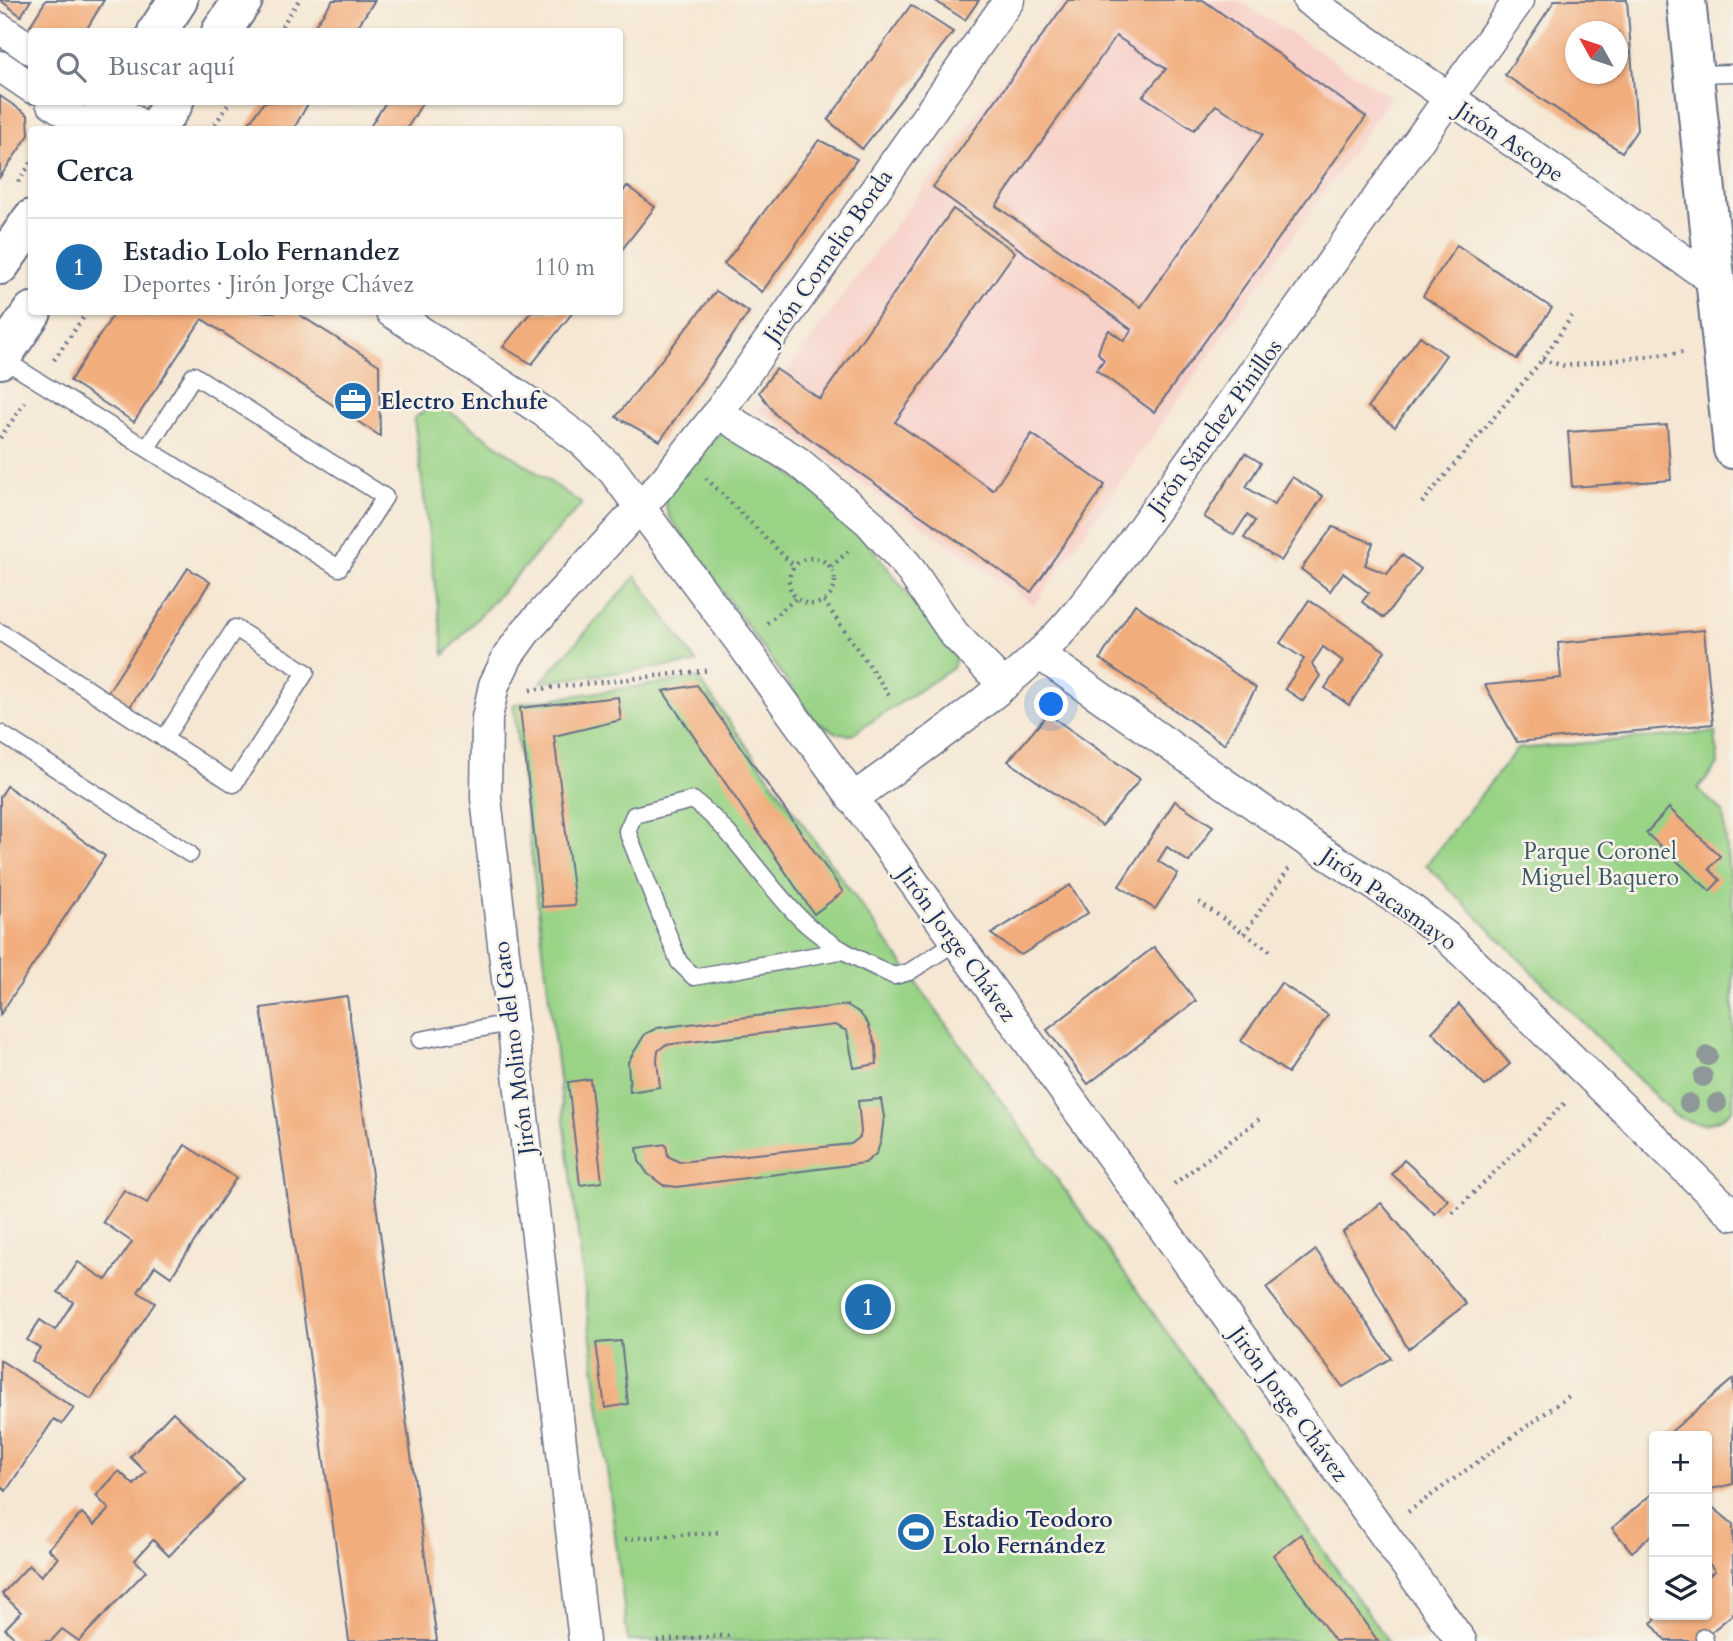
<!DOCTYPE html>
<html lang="es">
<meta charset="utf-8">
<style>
:root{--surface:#fff;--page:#f2f2f3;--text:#1f2937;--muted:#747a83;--line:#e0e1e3;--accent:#1f6fb2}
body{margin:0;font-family:Cardo,serif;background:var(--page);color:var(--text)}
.controls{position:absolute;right:21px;bottom:21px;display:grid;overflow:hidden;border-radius:7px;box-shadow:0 2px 5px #0004}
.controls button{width:63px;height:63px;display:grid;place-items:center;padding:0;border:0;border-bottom:2px solid var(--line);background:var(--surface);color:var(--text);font:35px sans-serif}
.compass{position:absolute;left:1565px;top:21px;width:63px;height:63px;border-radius:50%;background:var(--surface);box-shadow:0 2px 5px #0004;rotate:310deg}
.you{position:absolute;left:1052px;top:705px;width:24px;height:24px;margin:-18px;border:5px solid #fff;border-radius:50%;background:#1a73e8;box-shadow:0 0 0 10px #1a73e833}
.badge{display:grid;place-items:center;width:46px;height:46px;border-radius:50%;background:var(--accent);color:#fff;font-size:23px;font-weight:700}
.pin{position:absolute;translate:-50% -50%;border:4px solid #fff;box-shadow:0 2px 7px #0006}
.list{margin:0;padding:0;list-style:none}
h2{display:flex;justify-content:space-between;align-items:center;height:91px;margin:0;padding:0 28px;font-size:30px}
h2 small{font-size:23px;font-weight:400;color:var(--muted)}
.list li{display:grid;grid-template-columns:46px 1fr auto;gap:21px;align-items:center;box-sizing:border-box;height:98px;padding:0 28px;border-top:2px solid var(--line)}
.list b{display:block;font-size:26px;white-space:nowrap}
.list p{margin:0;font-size:23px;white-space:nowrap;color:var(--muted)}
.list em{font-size:23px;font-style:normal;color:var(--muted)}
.icon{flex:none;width:38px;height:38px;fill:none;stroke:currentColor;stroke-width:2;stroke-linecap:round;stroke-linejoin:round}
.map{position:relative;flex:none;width:1733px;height:1641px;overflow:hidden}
.search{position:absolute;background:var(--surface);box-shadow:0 2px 5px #0004;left:28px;top:28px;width:595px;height:77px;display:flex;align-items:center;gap:18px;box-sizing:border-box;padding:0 24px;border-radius:7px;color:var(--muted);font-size:26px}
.panel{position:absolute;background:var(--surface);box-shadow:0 2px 5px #0004;left:28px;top:126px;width:595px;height:189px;border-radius:7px}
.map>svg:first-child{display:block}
.built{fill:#f7d0c9}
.green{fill:#99d386;stroke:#5a8172;stroke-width:2}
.building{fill:#f2ad7d;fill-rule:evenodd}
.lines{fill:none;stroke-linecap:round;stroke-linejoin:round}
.service-casing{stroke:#676f87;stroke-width:19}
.minor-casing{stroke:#676f87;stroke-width:33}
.secondary-casing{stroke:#676f87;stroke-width:42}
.primary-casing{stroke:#676f87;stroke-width:42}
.path{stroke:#676f87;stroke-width:4.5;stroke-dasharray:2 5;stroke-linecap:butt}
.service{stroke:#fff;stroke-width:16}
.minor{stroke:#fff;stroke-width:30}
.secondary{stroke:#fff;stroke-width:38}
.primary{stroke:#fff;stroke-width:38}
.tree{fill:#8e9898}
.labels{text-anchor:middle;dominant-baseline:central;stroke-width:5;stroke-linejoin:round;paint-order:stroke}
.street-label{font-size:23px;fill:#1b2f5e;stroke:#f7f3e8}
.poi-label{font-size:23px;font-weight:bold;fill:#1b2f5e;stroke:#f7f3e8;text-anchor:start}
.park-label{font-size:23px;fill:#3a5868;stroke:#f7f3e8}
</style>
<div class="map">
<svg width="1733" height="1641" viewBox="0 0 1733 1641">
<rect width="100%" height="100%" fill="#f7f3e8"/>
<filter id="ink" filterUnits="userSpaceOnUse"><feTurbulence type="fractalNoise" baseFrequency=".0143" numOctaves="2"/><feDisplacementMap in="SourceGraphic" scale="14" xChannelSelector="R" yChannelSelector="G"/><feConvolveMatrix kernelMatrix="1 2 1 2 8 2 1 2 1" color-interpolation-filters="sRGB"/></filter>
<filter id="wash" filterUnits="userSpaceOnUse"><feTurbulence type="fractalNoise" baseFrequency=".00686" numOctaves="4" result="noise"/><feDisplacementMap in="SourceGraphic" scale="28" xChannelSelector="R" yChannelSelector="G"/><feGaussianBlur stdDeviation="1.57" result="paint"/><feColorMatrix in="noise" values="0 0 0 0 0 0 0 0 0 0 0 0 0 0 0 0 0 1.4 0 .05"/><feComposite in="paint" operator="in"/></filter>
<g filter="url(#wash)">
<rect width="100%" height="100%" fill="#f5e7d3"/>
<path class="built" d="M1061 0H1238L1391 97 1034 605 759 410Z"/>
<g class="green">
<path d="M437 403 582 504 444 655 414 418Z"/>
<path d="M726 427 846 514 956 657 953 668 851 735 837 733 815 721 668 515 662 491Z"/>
<path d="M636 576 697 663 541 682Z"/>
<path d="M698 678 1388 1641H628L513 704Z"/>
<path d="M1715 732 1718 765 1697 789 1723 812 1733 913V1108C1715 1128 1694 1127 1673 1114L1426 865 1517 749Z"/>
</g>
<g id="blocks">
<g class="building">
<path d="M0 0H31L21 16Z"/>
<path d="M46 0H104L85 32H39L30 26Z"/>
<path d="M333 0H375L354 32H310Z"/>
<path d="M934 0H979L965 20Z"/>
<path d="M1068 0H1203L1366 117 1154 412 1096 370 1104 360 1098 353 1102 341 1109 330 1124 341 1132 330 933 187ZM1116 36 1166 69 1143 96 1194 130 1216 105 1263 134 1141 307 996 206Z"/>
<path d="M1555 0H1627L1637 130 1622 152 1505 75ZM1576 32H1618V74H1576Z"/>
<path d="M911 5 953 32 862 149 828 120Z"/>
<path d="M0 96 28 115 29 135 0 177Z"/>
<path d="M264 102H309L293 130H244Z"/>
<path d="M386 102H423L406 130H368Z"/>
<path d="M819 140 857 159 762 292 724 264Z"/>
<path d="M627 186 655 207 620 252V196Z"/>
<path d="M953 209 1015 252 895 422 993 490 1032 434 1105 485 1031 592 776 415 759 392 776 369 820 399Z"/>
<path d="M1457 245 1552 308 1517 359 1423 296Z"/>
<path d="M716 291 749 312 660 441 616 417Z"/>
<path d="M115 312H295L379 365 380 436 202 319 134 422 70 381Z"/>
<path d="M531 312H573L532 364 503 347Z"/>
<path d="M1420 336 1446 355 1395 427 1368 407Z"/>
<path d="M1667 425 1671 480 1572 487 1568 432Z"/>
<path d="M1245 453 1261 463 1246 487 1274 505 1292 477 1323 496 1281 561 1244 538 1255 521 1247 515 1234 535 1204 517Z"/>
<path d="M1333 527 1373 543 1365 565 1387 574 1402 555 1421 569 1384 618 1362 602 1369 593 1343 573 1330 591 1301 569Z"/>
<path d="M188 568 210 582 130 707 106 695Z"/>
<path d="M1309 600 1385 651 1349 705 1325 688 1343 661 1323 647 1312 664 1320 676 1303 701 1285 689 1304 659 1280 643Z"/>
<path d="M1135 604 1256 688 1224 744 1100 659Z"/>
<path d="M1704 630 1713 724 1517 742 1485 685 1561 678 1558 643Z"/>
<path d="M697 685 843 892 814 914 663 691Z"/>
<path d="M618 697 621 720 554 736 575 905 542 907 520 708Z"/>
<path d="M1048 714 1140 779 1102 826 1008 761Z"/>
<path d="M7 786 105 856 0 1015V797Z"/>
<path d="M1175 801 1213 826 1189 862 1167 847 1158 861 1178 874 1155 909 1119 886Z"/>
<path d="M1669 808 1720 856 1709 869 1720 880 1710 891 1646 833Z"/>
<path d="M1070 885 1088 913 1021 955 991 934Z"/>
<path d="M1154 947 1196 1001 1088 1084 1047 1030Z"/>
<path d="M1281 983 1328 1015 1288 1073 1241 1041Z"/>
<path d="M347 996 437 1641H349L261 1008Z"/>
<path d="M1459 1004 1510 1064 1485 1086 1432 1032Z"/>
<path d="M847 1005 860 1013 868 1024 876 1046 877 1064 854 1068 847 1031 835 1025 665 1045 658 1051 657 1060 660 1087 630 1092 628 1062 645 1034 657 1028Z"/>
<path d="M590 1079 602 1182 580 1185 568 1082Z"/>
<path d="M881 1099 884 1117 881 1140 877 1153 865 1163 676 1187 663 1185 648 1174 639 1161 637 1148 666 1144 668 1156 679 1162 851 1144 860 1137 861 1132 858 1101Z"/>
<path d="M185 1145 236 1178 171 1277 155 1266 138 1292 155 1303 91 1399 32 1361 40 1348 27 1340 40 1320 55 1330 73 1302 58 1292 78 1262 106 1280 132 1242 103 1222 124 1190 147 1203Z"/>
<path d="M1404 1160 1448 1200 1435 1214 1392 1174Z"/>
<path d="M1381 1203 1466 1304 1408 1349 1343 1232Z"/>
<path d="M1316 1250 1391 1358 1343 1387 1266 1288Z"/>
<path d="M621 1341 628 1404 605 1408 596 1343Z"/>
<path d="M0 1360 74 1408 62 1424 54 1419 6 1491 0 1486Z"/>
<path d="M1733 1379V1484L1707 1490V1436H1666Z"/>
<path d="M173 1412 243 1478 169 1556 153 1540 135 1560 146 1571 79 1641 62 1629 51 1641H18L5 1629 21 1612 2 1594 29 1565 41 1576 58 1558 48 1549 82 1513 94 1525 109 1509 96 1496 119 1471 134 1485 146 1472 130 1457Z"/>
<path d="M1654 1492V1533L1632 1552 1612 1528Z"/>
<path d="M1710 1505 1733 1524V1614L1700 1641H1666L1651 1623 1661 1615H1707V1577L1715 1571 1707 1561V1507Z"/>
<path d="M1301 1534 1378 1641H1335L1273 1555Z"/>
</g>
</g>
</g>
<g filter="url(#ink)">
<use href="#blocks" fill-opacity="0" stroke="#676f87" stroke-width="2"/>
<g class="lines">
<defs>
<g id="service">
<path d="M1693 74 1733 73"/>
<path d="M1 358 339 568 385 497 194 375 147 448"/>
<path d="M0 632 234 784 306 672 235 628 164 739"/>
<path d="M0 733 190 854"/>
<path d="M840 951 694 977 679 962 627 831 634 815 693 800C738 834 765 886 806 924 832 947 862 961 894 976L909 972 956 942"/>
<path d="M420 1040 510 1023"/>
<path d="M1704 1637 1705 1641"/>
</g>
<g id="minor">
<path d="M1308 0 1714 281"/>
<path d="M0 28 32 50"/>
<path d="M0 66 32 88"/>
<path d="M51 102 92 130"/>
<path d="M107 102 147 130"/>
<path d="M391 312 544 412 582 441 613 471 741 643 1461 1641"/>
<path d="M718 413 797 461 869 522 907 565 954 634 1004 685"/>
<path d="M1039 654 1308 842 1410 908 1448 938 1733 1215"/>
<path d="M852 799C915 754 981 708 1038 655 1073 622 1101 583 1130 545L1519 0"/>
<path d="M584 1641 486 798 487 718 494 685 508 656 526 631 664 481 718 413 1009 0"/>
</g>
<path id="secondary" d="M1686 0 1733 449"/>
<g id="primary">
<path d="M157 32 178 0"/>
<path d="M221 32 243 0"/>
<path d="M92 130 110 102"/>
<path d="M155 130 174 102"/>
<path d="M0 265 32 219"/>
<path d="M0 359 32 312"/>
</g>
</defs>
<use href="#service" class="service-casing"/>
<use href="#minor" class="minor-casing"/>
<use href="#secondary" class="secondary-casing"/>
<use href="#primary" class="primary-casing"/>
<g class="path">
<path d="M278 32 299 0"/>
<path d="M211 130 230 102"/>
<path d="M18 182 32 162"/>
<path d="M54 360 87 312"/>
<path d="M1542 360 1565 366 1686 352"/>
<path d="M0 438 25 402"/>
<path d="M706 478 795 567"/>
<path d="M1422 503 1542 360 1574 313"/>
<circle cx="812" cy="581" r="23"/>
<path d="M831 567 851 549"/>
<path d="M824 601 890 696"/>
<path d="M767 623 796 598"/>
<path d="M530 690 710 670"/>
<path d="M1199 902 1273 953"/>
<path d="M1244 934 1289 868"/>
<path d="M1174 1184 1262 1117"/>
<path d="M1453 1213 1567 1101"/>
<path d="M1408 1512 1569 1396"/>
<path d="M625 1539 721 1532"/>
<path d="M657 1641 734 1635"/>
</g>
<use href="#service" class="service"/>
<use href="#minor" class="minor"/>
<use href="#secondary" class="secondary"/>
<use href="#primary" class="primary"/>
</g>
<g class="tree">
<circle cx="1708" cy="1056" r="10"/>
<circle cx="1703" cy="1077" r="10"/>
<circle cx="1689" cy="1103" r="10"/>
<circle cx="1717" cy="1103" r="10"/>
</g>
</g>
<defs>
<symbol id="office-disc" viewBox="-11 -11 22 22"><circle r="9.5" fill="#1f6fb2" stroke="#f7f3e8"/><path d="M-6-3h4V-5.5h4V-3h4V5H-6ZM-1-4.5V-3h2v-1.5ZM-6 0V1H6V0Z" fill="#fff"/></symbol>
<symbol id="stadium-disc" viewBox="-11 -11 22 22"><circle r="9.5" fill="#1f6fb2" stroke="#f7f3e8"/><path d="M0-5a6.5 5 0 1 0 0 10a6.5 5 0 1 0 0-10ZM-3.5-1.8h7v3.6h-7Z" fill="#fff"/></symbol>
</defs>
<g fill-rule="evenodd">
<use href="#office-disc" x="331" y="379" width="44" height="44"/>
<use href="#stadium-disc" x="894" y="1510" width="44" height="44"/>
</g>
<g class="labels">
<g class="street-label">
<text transform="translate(1510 142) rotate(34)">Jirón Ascope</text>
<text transform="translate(828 256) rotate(-55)">Jirón Cornelio Borda</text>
<text transform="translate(1215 427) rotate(-54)">Jirón Sánchez Pinillos</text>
<text transform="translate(1389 899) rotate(35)">Jirón Pacasmayo</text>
<text transform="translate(957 944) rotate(54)">Jirón Jorge Chávez</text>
<text transform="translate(514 1048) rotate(-97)">Jirón Molino del Gato</text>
<text transform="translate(1289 1404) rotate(54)">Jirón Jorge Chávez</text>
</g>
<g class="poi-label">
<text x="380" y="401">Electro Enchufe</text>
<text x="943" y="1519">Estadio Teodoro<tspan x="943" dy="26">Lolo Fernández</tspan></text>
</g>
<g class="park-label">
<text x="1600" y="851">Parque Coronel<tspan x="1600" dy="26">Miguel Baquero</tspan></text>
</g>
</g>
</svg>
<div class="controls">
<button>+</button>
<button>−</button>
<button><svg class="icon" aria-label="layers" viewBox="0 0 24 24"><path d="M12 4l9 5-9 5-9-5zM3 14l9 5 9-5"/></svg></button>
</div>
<svg class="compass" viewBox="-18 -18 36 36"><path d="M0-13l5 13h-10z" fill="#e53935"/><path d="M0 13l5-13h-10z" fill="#747a83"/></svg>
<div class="you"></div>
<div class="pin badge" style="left:868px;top:1307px">1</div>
<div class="search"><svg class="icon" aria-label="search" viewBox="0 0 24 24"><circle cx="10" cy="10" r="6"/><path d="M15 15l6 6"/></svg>Buscar aquí</div>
<section class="panel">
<h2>Cerca<small></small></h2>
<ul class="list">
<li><span class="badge">1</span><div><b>Estadio Lolo Fernandez</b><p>Deportes · Jirón Jorge Chávez</p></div><em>110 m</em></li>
</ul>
</section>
</div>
